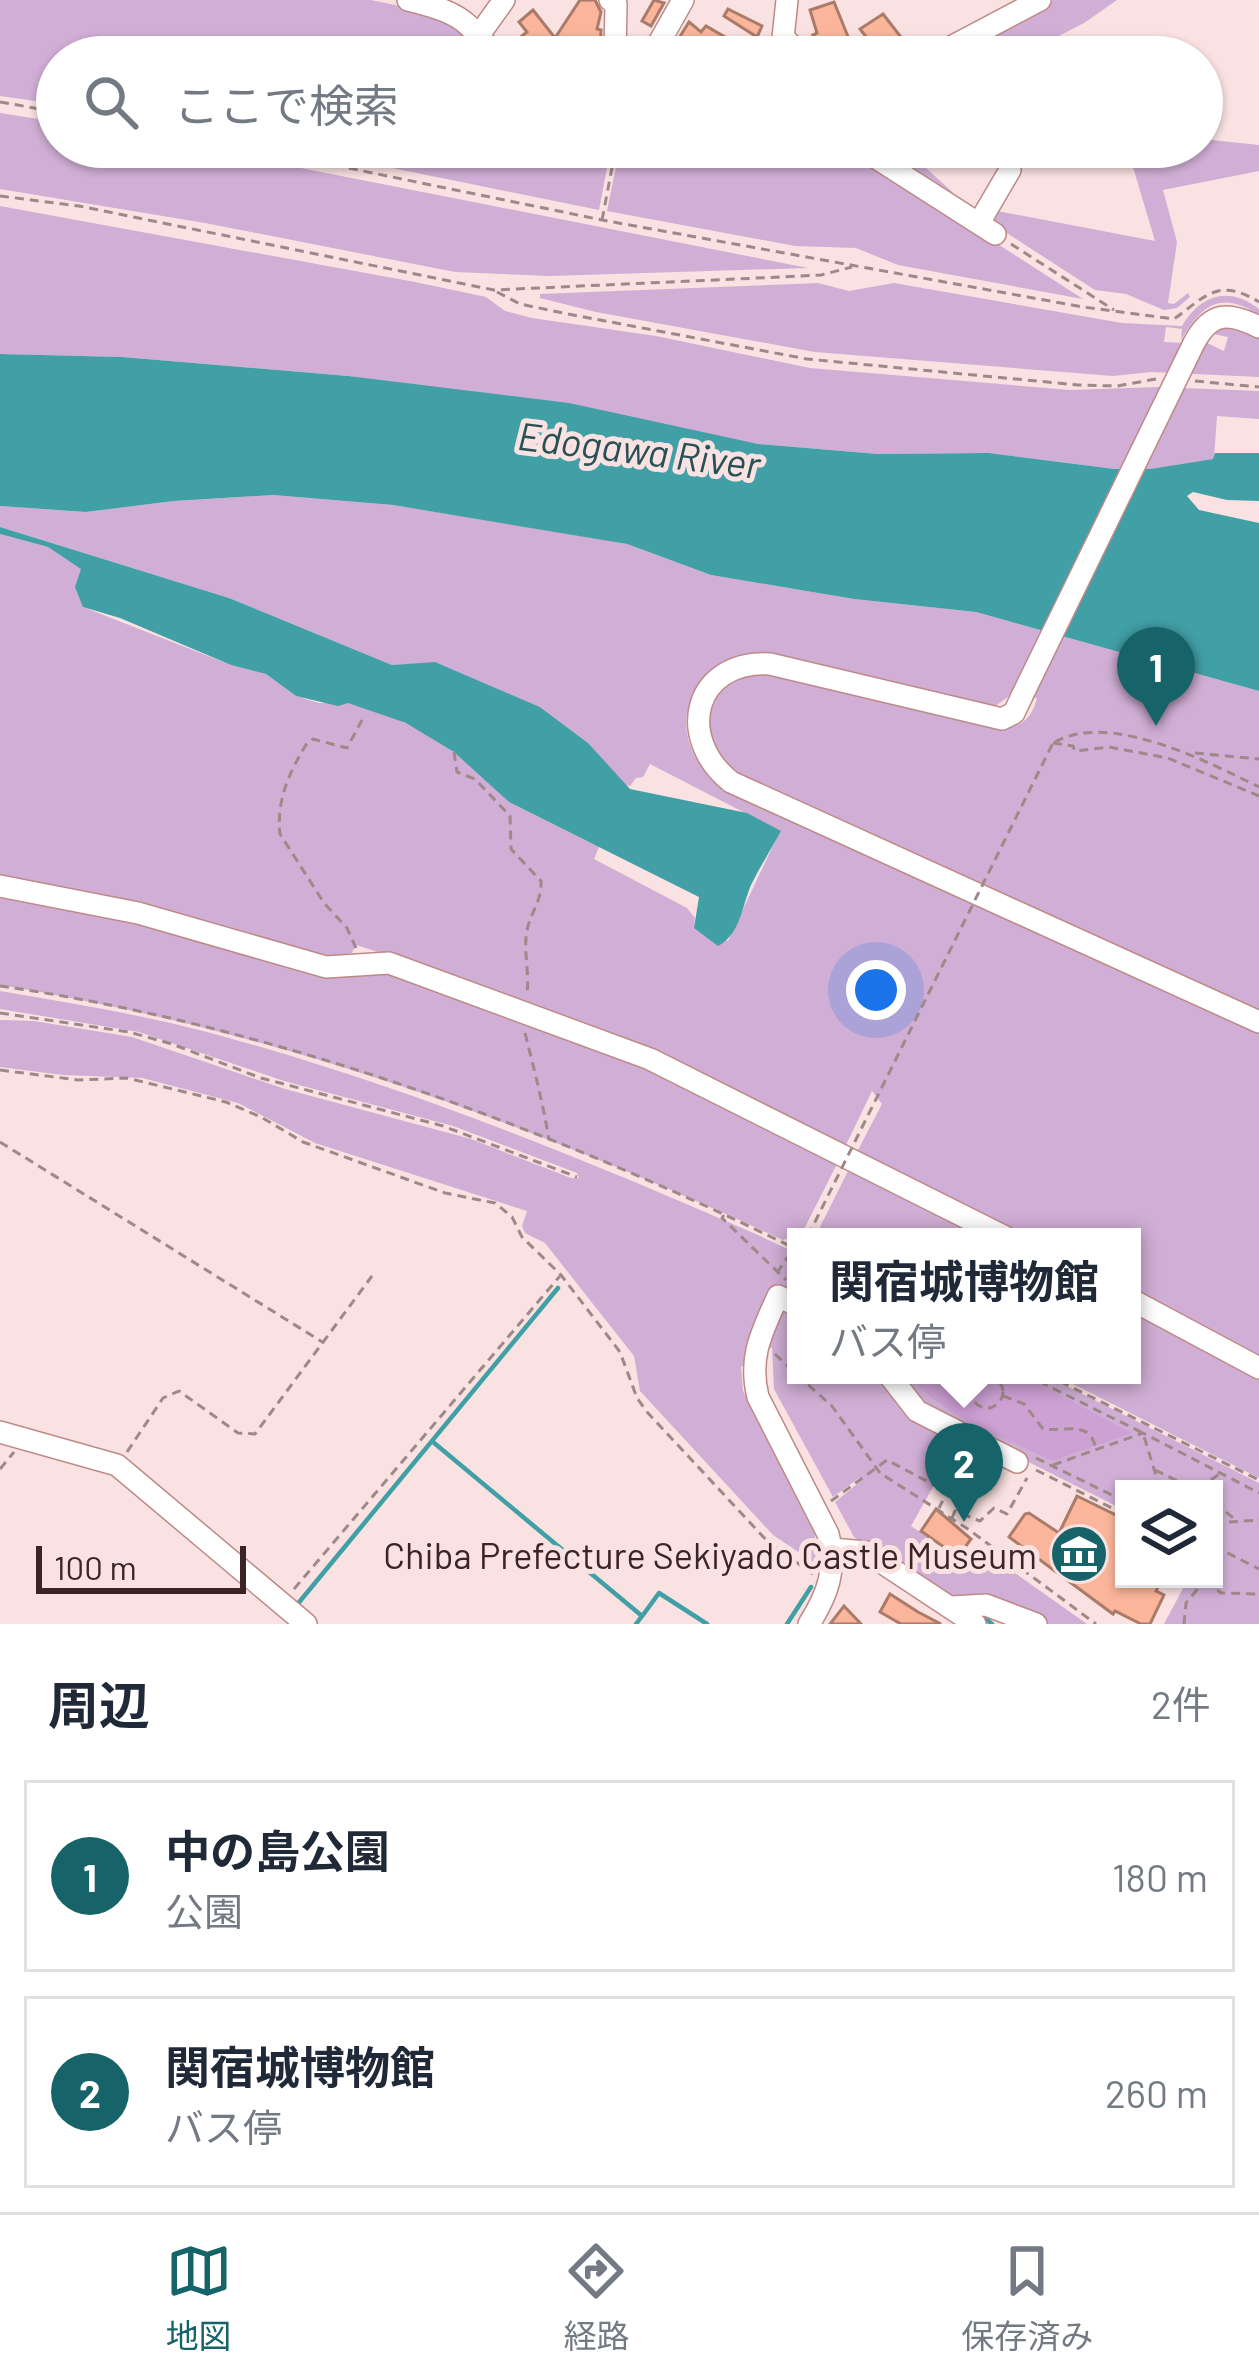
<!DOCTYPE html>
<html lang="ja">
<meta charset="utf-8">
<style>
:root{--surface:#fff;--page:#f2f2f3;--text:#1f2937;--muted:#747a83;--line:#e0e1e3;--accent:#16646a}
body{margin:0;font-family:Barlow,"Noto Sans JP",sans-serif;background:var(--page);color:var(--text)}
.controls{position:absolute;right:36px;bottom:36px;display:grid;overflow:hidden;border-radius:0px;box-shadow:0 3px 9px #0004}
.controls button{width:108px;height:108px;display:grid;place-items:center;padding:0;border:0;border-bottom:3px solid var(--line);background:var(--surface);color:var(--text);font:60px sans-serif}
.scale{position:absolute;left:36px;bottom:30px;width:210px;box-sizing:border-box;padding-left:12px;border:6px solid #3a2524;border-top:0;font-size:33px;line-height:42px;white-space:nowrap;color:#3a2524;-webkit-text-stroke:9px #f9e2e1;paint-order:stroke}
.you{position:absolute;left:876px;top:990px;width:42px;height:42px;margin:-30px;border:9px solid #fff;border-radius:50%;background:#1a73e8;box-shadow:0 0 0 18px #1a73e833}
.badge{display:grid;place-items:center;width:78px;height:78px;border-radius:50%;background:var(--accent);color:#fff;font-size:39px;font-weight:700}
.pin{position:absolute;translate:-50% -99px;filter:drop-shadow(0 3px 6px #0008)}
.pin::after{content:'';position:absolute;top:63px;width:42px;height:36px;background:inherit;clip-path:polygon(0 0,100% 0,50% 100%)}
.popup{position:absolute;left:787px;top:1228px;width:354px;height:156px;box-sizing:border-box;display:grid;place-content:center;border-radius:0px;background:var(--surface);filter:drop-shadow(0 3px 9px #0005);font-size:39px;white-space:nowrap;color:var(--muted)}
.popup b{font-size:45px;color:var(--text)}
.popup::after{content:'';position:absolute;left:50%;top:100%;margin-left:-24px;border:24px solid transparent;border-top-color:var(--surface)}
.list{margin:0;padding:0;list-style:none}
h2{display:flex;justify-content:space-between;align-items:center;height:156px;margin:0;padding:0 48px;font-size:51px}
h2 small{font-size:39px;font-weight:400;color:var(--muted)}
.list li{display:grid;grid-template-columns:78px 1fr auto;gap:36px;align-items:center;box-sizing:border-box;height:192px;margin:0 24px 24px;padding:0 24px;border:3px solid var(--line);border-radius:0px}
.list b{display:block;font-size:45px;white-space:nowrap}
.list p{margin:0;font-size:39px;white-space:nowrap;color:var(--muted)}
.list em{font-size:39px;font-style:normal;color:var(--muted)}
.icon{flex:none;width:66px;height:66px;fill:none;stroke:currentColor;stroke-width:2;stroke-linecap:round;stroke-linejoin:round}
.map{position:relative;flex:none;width:1259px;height:1624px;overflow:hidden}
.search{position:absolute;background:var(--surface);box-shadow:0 3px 9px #0004;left:36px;right:36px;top:36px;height:132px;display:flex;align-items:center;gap:30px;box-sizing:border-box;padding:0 42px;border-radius:66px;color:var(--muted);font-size:45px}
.sheet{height:588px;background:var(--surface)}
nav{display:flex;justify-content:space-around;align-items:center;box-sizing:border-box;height:168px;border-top:3px solid var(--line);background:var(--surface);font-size:33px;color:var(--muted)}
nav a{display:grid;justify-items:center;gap:6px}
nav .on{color:var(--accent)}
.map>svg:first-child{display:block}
.green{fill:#d0aed5}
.forest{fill:#cea1d5}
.water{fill:#419fa6}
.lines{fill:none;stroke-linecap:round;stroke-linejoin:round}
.stream{stroke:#419fa6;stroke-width:4.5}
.building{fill:#fab59b;stroke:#aa7b69;stroke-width:3}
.minor-casing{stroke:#be8a87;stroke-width:24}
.path{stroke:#9f8988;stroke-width:3;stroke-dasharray:9 6;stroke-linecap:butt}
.minor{stroke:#fff;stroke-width:21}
.minor-bridge-casing{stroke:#be8a87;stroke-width:24;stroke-linecap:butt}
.path-bridge{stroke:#9f8988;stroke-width:3;stroke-dasharray:9 6;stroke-linecap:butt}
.minor-bridge{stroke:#fff;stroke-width:21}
.labels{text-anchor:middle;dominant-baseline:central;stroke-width:10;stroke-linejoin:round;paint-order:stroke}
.poi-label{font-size:36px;fill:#3a2524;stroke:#f9e2e1;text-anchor:end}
.water-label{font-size:39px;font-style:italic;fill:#275154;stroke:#f9e2e1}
</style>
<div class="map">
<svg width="1259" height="1624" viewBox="0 0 1259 1624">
<rect width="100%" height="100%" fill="#f9e2e1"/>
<g class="green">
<path d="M0 0H371L443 15 489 57H57V104L0 96Z"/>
<path d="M1053 0H1117L1084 23 1018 57H946Z"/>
<path d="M0 113 57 122V147H195L808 268 550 276 455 272 205 223 0 189Z"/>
<path d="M1202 139 1259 145V171L1163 190 1177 242 1168 303 1174 304 1188 293 1190 297 1177 308 1164 310 1126 294 1095 290 999 228 993 219 997 211 1155 241 1127 147H1202Z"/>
<path d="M289 147H611L599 210Z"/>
<path d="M620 147H847L1083 299 898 265 856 248 795 246 607 211Z"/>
<path d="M870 147H903L972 210Z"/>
<path d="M0 206 415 282 486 297 505 311 532 318 656 336 810 368 1070 390 1158 387 1259 391V419L1217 416 1214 459 1150 469H1115L989 453 878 454 758 444 348 376 122 357 0 354Z"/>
<path d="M818 283 849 291 894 283 1122 323 1182 326C1200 295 1229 285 1259 309V315C1220 290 1202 305 1181 340L1182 329 1166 327 1164 342 1182 343 1183 348 1205 342 1224 351 1228 337 1214 334 1222 327 1259 337V377L1152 372 1113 376 815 352 596 312 540 298V294Z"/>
<path d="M273 495 393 505 549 530 627 544 711 575 854 599 976 612 1259 691V1015L730 770C684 725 713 674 773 672L965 719C993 731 1028 737 1037 698L1012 694 994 707 754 654C684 673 663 731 716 784L1259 1030V1360L1132 1293V1237H1021L856 1154 882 1104 872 1091 844 1149 420 965 356 945 352 953 327 957 0 883V534L48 547 82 569 83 607 231 665 266 674 296 696 319 703 347 702 406 723 434 737 468 763 509 802 599 847 594 859 687 908 695 918 694 928 728 941 780 831 650 764 643 777 636 778 630 786 622 784 588 743 540 707 435 663 392 665 229 598 0 527V506L86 512 174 501Z"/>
<path d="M0 898 187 932 347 977C367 969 396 974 416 980L646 1069 838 1162 802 1233 783 1240C528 1123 278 1031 0 985Z"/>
<path d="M0 991C69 1003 139 1014 207 1032 397 1083 578 1156 758 1235L796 1253V1375H1045L1259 1483V1624H1164L1188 1579H1214V1489H1124V1510L965 1430 911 1526 933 1541 931 1546 940 1553 945 1548 959 1558 1005 1566 1087 1624H1046L992 1603 943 1597 854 1537 835 1502 862 1480 859 1478 833 1497 774 1389 772 1347 741 1367 743 1391 814 1529 819 1566 773 1535 640 1391 634 1356 545 1243 525 1233 522 1226 527 1211 315 1143 238 1103 142 1078 63 1075 0 1067V1020L34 1021 132 1037 285 1089 471 1139 571 1178H579L577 1173 453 1126 284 1081 139 1032 0 1009Z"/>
<path d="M850 1167 986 1237H815Z"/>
<path d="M1132 1310 1259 1378V1478L1055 1375H1132Z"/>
</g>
<path class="forest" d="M910 1375H1022L1132 1433 1052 1461C1005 1437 942 1418 910 1375Z"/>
<g class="water">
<path d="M0 354 122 357 348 376 569 403 758 444 878 454 989 453 1115 469H1150L1213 459 1215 453H1259V501L1227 500 1193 492 1187 496 1199 510 1259 523V691L976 612 854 599 711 575 627 544 393 505 273 495 174 501 86 512 0 506Z"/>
<path d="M0 527 229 598 392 665 435 662 540 707 588 743 630 789 747 813 781 831C771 849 760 867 751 885 742 906 740 935 718 946L694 928 699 897 509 802 454 752 406 723 348 703 338 706 296 696 266 674 231 665 120 618 83 607 75 587 81 569 48 547 0 534Z"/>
</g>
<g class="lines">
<g class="stream">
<path d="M433 1442 642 1616 636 1624"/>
<path d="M296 1606 558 1288"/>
<path d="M643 1615 659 1593 707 1624"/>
<path d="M986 1619 992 1624"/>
<path d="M787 1624 811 1587"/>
</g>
</g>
<g class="building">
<path d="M580 0H595L601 12 597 29 601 30 600 55 587 48 581 57H551L533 45 521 55 512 44 527 32 519 22 533 10 555 38Z"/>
<path d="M654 0 664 3 651 26 642 21Z"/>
<path d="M834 2 849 39 828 49 813 35 817 33 810 10Z"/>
<path d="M728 9 762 26 757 37 724 16Z"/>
<path d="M883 14 904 41 888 54 884 49 879 53 860 29Z"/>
<path d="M689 22 701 32 706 26 737 44 727 57H718L699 42 690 54 676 43Z"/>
<path d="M1077 1496 1124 1519V1579H1162L1156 1591 1164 1595 1150 1624H1141L1115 1611 1113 1614 1009 1537 1025 1514 1029 1513 1059 1533Z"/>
<path d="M936 1509 971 1539 958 1557 921 1531Z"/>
<path d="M890 1594 918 1612 941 1624H901L880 1612Z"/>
<path d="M844 1606 861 1624H830Z"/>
</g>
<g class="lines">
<defs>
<g id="minor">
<path d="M408 0C459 12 464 18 497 57"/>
<path d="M610 0 616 4 615 57"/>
<path d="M479 35 504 0"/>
<path d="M786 40 797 51 816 57"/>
<path d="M651 57 683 0"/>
<path d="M781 57 787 0"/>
<path d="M932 57 1040 0"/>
<path d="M859 147 995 234"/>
<path d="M979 223 1010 170"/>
<path d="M1194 343C1211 311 1229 312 1259 327"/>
<path d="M1022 696 1014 713 1002 719 770 664C694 660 675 737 731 782L1259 1022"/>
<path d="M0 886 138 913 326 967 389 963 650 1059 1005 1237"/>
<path d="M1132 1300 1259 1368"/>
<path d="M796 1305 778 1296C762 1332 748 1357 758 1397L828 1534C837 1569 828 1594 809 1624"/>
<path d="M889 1375 917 1411 1017 1462"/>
<path d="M0 1432 117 1465 306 1624"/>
<path d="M832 1549 866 1552 975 1624"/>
<path d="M952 1607 986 1605 1036 1624"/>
</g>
</defs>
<use href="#minor" class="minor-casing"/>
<g class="path">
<path d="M0 102 57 112"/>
<path d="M246 147 602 220 1083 307 1174 319C1206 296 1218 277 1259 302"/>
<path d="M0 196 79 206 494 290 780 277 821 275 852 267"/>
<path d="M602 220 616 147"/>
<path d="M1011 244 1114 310"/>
<path d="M497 292 520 304 568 314 807 359 1078 385 1117 386 1156 379"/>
<path d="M1195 381 1259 387"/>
<path d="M1055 742C1110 711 1208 762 1259 787"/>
<path d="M1053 743 1073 746 1075 751 1109 747 1168 758 1259 796"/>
<path d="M454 752 457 772 475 779 510 816 511 849 541 881C542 899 533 909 528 926 522 949 530 971 527 993"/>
<path d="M1195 753 1259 759"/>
<path d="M356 948 347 928 324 903 280 834C276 800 290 771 307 743L313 739 347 748 362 720"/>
<path d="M0 986C269 1024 553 1129 796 1249"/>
<path d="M0 1013 129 1032 172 1044 261 1078 443 1126 577 1177"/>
<path d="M525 1033C534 1069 543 1103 549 1140"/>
<path d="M0 1070 78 1080 127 1078 226 1102 261 1117 303 1142 445 1193 495 1203 512 1217 522 1237 561 1275 620 1352 637 1398 647 1412 769 1543 813 1574"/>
<path d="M0 1142 324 1343"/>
<path d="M724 1215 722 1218 786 1280"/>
<path d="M807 1237 808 1236"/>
<path d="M777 1273 787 1258 796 1260"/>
<path d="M775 1354 796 1374"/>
<path d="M797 1375 832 1406 880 1473 968 1529 1096 1624"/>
<path d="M947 1375 953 1384 969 1390"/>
<path d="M1026 1375 1143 1433 1160 1489"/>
<path d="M1047 1375 1259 1480"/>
<circle cx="987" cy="1392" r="16"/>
<path d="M1003 1396 1024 1404 1043 1429C1066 1432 1091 1419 1096 1450"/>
<path d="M127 1452 163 1398 179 1391 238 1433 255 1434 372 1276"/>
<path d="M1036 1458 1124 1501"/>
<path d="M1053 1465 1143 1433 1259 1493"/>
<path d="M0 1469 14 1452"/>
<path d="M1036 1470 1124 1514"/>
<path d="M1155 1470 1194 1489"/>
<path d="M938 1480 950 1486 939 1508"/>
<path d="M1199 1489 1219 1474"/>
<path d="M831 1501 887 1460 934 1485 952 1447"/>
<path d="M1214 1503 1236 1520"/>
<path d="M952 1518 955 1511 980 1521 994 1508 1007 1514 1027 1478"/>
<path d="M1214 1523 1259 1520"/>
<path d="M1214 1546 1259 1569"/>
<path d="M1206 1580 1221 1593 1259 1594"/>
<path d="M294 1589 560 1276"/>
<path d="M1184 1624 1186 1603 1205 1580"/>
</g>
<use href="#minor" class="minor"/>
<defs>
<path id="minor-bridge" d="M1022 696 1194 343"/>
</defs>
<use href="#minor-bridge" class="minor-bridge-casing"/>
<path class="path-bridge" d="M808 1236 1053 743"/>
<use href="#minor-bridge" class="minor-bridge"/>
</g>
<defs>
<symbol id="museum-disc" viewBox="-11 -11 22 22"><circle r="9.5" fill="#16646a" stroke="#f9e2e1"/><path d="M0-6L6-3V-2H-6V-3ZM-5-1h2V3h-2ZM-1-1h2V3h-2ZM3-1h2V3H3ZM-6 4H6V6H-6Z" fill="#fff"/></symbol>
</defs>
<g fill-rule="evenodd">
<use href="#museum-disc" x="1046" y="1521" width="66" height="66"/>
</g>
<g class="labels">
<g class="poi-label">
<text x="1037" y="1554">Chiba Prefecture Sekiyado Castle Museum</text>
</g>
<g class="water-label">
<text transform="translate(639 449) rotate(7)">Edogawa River</text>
</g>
</g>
</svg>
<div class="controls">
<button><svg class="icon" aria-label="layers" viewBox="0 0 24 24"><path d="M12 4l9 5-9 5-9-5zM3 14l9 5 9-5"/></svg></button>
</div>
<div class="scale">100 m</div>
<div class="you"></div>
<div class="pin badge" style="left:1156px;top:726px">1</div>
<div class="pin badge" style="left:964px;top:1522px">2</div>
<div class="popup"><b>関宿城博物館</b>バス停</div>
<div class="search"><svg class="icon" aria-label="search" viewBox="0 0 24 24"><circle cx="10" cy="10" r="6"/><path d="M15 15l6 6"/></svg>ここで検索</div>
</div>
<section class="sheet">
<h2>周辺<small>2件</small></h2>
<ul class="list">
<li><span class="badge">1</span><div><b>中の島公園</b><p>公園</p></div><em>180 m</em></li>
<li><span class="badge">2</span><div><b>関宿城博物館</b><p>バス停</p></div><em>260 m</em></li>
</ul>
</section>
<nav>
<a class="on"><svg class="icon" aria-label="map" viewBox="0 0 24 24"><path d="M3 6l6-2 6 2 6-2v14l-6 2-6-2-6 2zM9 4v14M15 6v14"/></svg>地図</a>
<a><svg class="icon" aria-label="directions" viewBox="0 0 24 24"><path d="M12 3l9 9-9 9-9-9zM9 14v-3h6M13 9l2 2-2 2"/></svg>経路</a>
<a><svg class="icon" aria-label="saved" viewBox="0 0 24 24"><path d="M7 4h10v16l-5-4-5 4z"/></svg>保存済み</a>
</nav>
